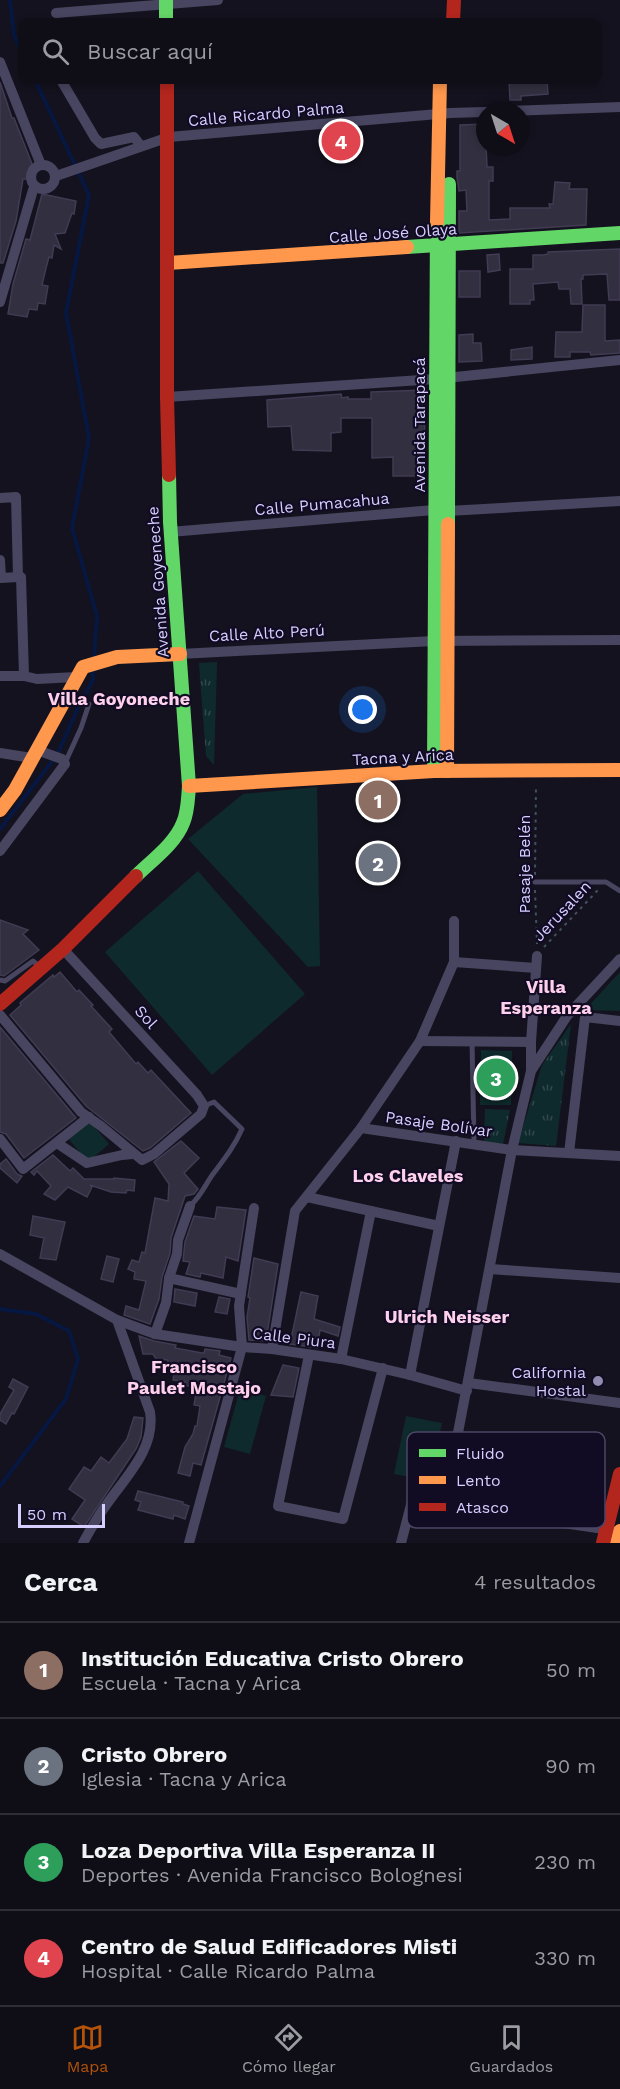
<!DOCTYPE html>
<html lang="es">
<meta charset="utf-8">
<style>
:root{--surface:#0f0e16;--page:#18171f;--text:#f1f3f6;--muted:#9b9ca1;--line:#2f2e35;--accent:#b45309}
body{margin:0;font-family:"Work Sans",sans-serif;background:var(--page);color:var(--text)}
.compass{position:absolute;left:476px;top:102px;width:54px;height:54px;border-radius:50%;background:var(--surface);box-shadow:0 3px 9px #0003;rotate:141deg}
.scale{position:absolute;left:18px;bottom:15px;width:87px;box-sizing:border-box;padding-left:6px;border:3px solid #d6ceff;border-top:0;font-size:16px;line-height:21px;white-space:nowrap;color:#d6ceff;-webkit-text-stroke:4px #110c24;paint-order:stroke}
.you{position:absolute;left:363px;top:710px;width:21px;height:21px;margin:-15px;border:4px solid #fff;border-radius:50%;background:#1a73e8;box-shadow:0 0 0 9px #1a73e833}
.badge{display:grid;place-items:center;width:39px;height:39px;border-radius:50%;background:var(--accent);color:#fff;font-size:20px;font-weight:700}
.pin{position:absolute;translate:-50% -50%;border:3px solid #fff;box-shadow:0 2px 6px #0006}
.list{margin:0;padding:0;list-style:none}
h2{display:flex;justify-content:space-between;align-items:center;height:78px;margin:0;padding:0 24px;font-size:26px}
h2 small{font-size:20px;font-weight:400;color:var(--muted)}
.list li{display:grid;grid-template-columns:39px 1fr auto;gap:18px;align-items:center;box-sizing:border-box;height:96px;padding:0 24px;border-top:2px solid var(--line)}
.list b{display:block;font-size:22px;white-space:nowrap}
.list p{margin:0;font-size:20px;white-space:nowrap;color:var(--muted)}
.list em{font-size:20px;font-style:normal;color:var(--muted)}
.icon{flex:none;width:33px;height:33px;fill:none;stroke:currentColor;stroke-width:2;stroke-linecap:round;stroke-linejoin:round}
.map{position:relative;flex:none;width:620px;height:1543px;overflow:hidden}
.search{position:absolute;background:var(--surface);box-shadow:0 3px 9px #0003;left:18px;right:18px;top:18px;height:66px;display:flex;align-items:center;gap:15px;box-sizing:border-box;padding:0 21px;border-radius:12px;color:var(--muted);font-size:22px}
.sheet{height:462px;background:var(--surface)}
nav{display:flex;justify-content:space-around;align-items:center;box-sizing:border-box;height:84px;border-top:2px solid var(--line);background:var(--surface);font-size:16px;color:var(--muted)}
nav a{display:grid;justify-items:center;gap:3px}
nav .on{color:var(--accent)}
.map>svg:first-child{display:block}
.grass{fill:url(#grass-tufts)}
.garden{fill:#0f2a2c}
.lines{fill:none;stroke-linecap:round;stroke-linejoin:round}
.stream{stroke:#061741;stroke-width:4}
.building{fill:#322f40;stroke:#413b53;stroke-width:1.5}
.path{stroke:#425060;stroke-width:2;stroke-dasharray:3 4.5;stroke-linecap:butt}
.lane{stroke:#47455f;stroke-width:5}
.street{stroke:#47455f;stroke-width:10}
.fast{stroke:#63d668;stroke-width:14}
.slow{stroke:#ff974d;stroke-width:14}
.jam{stroke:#b3261e;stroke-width:14}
.poi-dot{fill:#928cb0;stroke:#110c24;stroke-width:2}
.labels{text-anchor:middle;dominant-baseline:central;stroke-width:4.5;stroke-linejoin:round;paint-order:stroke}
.street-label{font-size:16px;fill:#d6ceff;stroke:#110c24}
.poi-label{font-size:16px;fill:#d6ceff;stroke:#110c24;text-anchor:end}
.neighbourhood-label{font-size:18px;font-weight:bold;fill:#ffd0eb;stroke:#110c24}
.key{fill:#110c24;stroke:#4c4666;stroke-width:1.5}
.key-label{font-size:16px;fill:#d6ceff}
</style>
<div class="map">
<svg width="620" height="1543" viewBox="0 0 620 1543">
<defs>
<pattern id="grass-tufts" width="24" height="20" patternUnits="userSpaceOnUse" patternTransform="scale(1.5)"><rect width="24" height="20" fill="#0f2a2c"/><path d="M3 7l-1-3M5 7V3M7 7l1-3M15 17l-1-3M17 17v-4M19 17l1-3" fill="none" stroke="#31484c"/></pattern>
</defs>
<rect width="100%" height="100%" fill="#14121e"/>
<g class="grass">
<path d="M217 662 214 765 206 756 199 663Z"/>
<path d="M571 1024 556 1146 518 1143 542 1065Z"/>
<path d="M485 1109 510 1110 503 1144 484 1142Z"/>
</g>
<g class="garden">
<path d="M317 787 320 966 308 967 188 839 243 794Z"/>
<path d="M198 871 305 994 212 1075 105 952Z"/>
<path d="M620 972V1011L585 1010Z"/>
<path d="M481 1050 512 1051 511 1105H480Z"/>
<path d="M88 1119 109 1144 88 1162 67 1137Z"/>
<path d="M240 1389 266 1396 250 1454 224 1447Z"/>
<path d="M406 1416 442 1423 430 1481 394 1474Z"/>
</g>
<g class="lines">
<g class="stream">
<path d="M10 0 14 35 22 53"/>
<path d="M35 80 89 195 66 313 89 438 72 528 97 616 94 658"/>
<path d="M0 829 57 755 77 710 93 680V669"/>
<path d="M0 1309 36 1314 69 1331 78 1359 66 1399 0 1486"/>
</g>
</g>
<g class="building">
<path d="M509 80H547L548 94 521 96V100H510Z"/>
<path d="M0 82 12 118H14L32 164 29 169 27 179H23L16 221 3 263H0Z"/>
<path d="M485 124 487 167H493V181H489V220L510 219V208H550L549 204H553L555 182 570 183 569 189H587L586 225 459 233V211H467L466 190 459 191 457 177V171H460V125Z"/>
<path d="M42 194 76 201 74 214 72 213 65 233 55 234 61 249 54 245 52 258 49 257 46 268 42 285 48 286 45 304 38 303 37 310 29 309 27 317 8 314 13 284 26 239 30 240Z"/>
<path d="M620 249V300H609L607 274 583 275V279H581L582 304H571L570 289H559L558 282 533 284 534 300H530V304H510V269H533V255H543L548 254V252Z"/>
<path d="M499 254 500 270 488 272 487 255Z"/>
<rect x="459" y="271" width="21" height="26"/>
<path d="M583 305H605V341L620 340V353L591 355 590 352H570V357H555L556 332H582Z"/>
<path d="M473 334V343H481L482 361 459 362V335Z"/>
<path d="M532 347V359L511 360V350Z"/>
<path d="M424 390 425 461H420V476H393V457L372 458V418H341V432L331 433V451L293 450 291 426 268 427 267 400 341 394 342 398 348 397V399H371V392Z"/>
<path d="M0 920 28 930 23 934 39 950 4 976 0 975Z"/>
<path d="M60 972 77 992 79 990 93 1005 91 1006 112 1029 109 1032 136 1064 138 1062 148 1073 151 1070 191 1113 150 1148 143 1151 86 1106 10 1015 21 1005 20 1003 53 975 54 977Z"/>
<path d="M0 1027 76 1118 24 1158 6 1134 0 1132Z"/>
<path d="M181 1141 199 1158 184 1173 198 1189 194 1194 185 1196 171 1238 170 1253 162 1277 159 1299 150 1324 124 1315 126 1306 139 1310 146 1281 134 1279 135 1272 128 1269 132 1260 139 1262 142 1252 145 1253 155 1198 168 1201 169 1184 154 1162Z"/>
<path d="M53 1155 70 1171 73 1168 84 1179H114V1178L135 1180 134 1191 127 1190 126 1193 111 1192 90 1185 92 1187 87 1197 68 1187 55 1200 44 1194 51 1186 37 1171 34 1175 31 1172Z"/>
<path d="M6 1159 17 1174 22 1176 17 1183 0 1168V1164Z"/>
<path d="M217 1207 246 1210 238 1261 226 1257 223 1278 201 1273 200 1277 186 1274 190 1262 183 1261 185 1242 194 1216 215 1219Z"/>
<path d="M33 1216 65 1222 56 1260 40 1258 44 1238 30 1235Z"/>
<path d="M107 1256 119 1259 113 1282 101 1279Z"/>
<path d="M254 1258 278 1264 266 1341 249 1340 247 1317 250 1298 248 1297Z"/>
<path d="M175 1289 197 1293 195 1306 174 1302Z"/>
<path d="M301 1292 318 1296 314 1319 340 1327 338 1336 320 1330 317 1348 290 1344Z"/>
<path d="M219 1297 230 1299 227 1314 215 1312Z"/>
<path d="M139 1336 154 1341 176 1345 175 1348 202 1353H204L205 1349 220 1351 219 1355 231 1358 201 1465 193 1463 190 1476 178 1473 185 1447 193 1434 195 1426H197L200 1406 194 1405 197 1388 184 1385 185 1382 173 1380 174 1373 166 1372 168 1360 156 1359 153 1354H143Z"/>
<path d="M283 1365 299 1368 293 1397 271 1395Z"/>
<path d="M13 1379 28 1387 14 1414 12 1413 6 1424 0 1420V1414L14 1390 9 1387Z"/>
<path d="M134 1417 143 1418 141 1437 136 1449 84 1527 72 1519 85 1500 69 1489 84 1467 91 1471 101 1457 109 1463 127 1439Z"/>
<path d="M138 1491 183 1502V1504L189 1506 185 1519 174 1515 173 1519 138 1510 141 1502 135 1500Z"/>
</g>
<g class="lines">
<g class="path">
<path d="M535 875 536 785"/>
<path d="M535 890 537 944"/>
<path d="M544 947 598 890"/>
</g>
<g class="lane">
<path d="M65 763 81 728 89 704"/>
<path d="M535 882H606L620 891"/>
<path d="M0 980 5 981 33 961 40 967"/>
<path d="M472 1040 474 1143"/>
<path d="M190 1206C201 1196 205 1185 213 1174 225 1158 234 1147 242 1129L214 1102 204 1106"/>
</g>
<g class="street">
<path d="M56 13 218 0"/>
<path d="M0 62 41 165"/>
<path d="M61 80 95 138 101 144 134 137 141 146"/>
<path d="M509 111 620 107"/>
<circle cx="43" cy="177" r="12"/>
<path d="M56 176 169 137 450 113 485 112"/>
<path d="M0 302 33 190 36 187"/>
<path d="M167 397 436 379 620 360"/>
<path d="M0 498 16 497 18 577H21L24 676"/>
<path d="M170 532 434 510 448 511 620 501"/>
<path d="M0 560 1 578 18 577"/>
<path d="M180 654 434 641 620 640"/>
<path d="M0 676H24L37 679 76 677"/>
<path d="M0 753 32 758"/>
<path d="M0 851 65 764 62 759 37 750"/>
<path d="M454 962 536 968"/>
<path d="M0 1015 81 1112 101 1126 142 1160 154 1154 201 1114 204 1106 197 1095 63 949"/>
<path d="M420 1041 531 1042"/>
<path d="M531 1070V1042L537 956"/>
<path d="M361 1128 512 1150 620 1156"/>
<path d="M0 1139 23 1169 89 1117"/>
<path d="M57 1143 87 1163 122 1155 132 1154"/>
<path d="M569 1153 585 1017 620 1021"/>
<path d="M307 1197 439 1226"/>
<path d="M0 1254 117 1320 155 1334 242 1347 272 1349 341 1359 410 1375 467 1391"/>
<path d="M490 1269 620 1278"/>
<path d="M169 1278 241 1294"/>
<path d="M155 1334 166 1303 169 1278 177 1254 178 1240 190 1206"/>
<path d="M272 1349 295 1211 361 1128 420 1041 454 962V921"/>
<path d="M309 1355 278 1506 343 1519 383 1368"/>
<path d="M341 1359 371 1211"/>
<path d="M410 1375 456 1141"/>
<path d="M469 1383 620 1403"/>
<path d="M444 1506 512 1150 531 1071 567 1016 620 959"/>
<path d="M83 1543C89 1532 95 1521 102 1511 122 1480 156 1451 150 1412L117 1320"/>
<path d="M189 1543 242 1347 239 1306 254 1208"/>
<path d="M401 1543 412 1501 611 1530"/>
</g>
<g class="fast">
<path d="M166 0V22"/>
<path d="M407 247 620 233"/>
<path d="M448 524 449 184"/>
<path d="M434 771 437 222"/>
<path d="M136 876C151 861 175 844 183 823 188 812 188 798 189 786L170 522 169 475"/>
</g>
<g class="slow">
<path d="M437 222 440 80"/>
<path d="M168 263 407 247"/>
<path d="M447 771 448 524"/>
<path d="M189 786 434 771 620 770"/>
<path d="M0 810 15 790 83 667 117 657 180 654"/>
<path d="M617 1543 620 1531"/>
</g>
<g class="jam">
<path d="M453 22 454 0"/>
<path d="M167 80V397L169 475"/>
<path d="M0 1004 63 949 136 876"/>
<path d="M603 1543 620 1474"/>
</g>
</g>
<circle class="poi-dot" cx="598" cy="1381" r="6"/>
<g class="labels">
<g class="street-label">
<text transform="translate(266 114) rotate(-5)">Calle Ricardo Palma</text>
<text transform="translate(393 233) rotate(-4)">Calle José Olaya</text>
<text transform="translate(419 425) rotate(-90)">Avenida Tarapacá</text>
<text transform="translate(322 504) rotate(-5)">Calle Pumacahua</text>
<text transform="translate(158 582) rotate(-94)">Avenida Goyeneche</text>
<text transform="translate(267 633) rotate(-3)">Calle Alto Perú</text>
<text transform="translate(403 757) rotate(-3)">Tacna y Arica</text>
<text transform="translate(524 864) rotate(-90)">Pasaje Belén</text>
<text transform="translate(562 911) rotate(-47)">Jerusalen</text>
<text transform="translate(146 1017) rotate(48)">Sol</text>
<text transform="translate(439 1124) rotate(8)">Pasaje Bolívar</text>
<text transform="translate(294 1338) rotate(7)">Calle Piura</text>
</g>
<g class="poi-label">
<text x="586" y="1372">California<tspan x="586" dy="18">Hostal</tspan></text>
</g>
<g class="neighbourhood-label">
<text x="119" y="698">Villa Goyoneche</text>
<text x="546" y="986">Villa<tspan x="546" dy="21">Esperanza</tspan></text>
<text x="408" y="1175">Los Claveles</text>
<text x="447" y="1316">Ulrich Neisser</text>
<text x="194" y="1366">Francisco<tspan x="194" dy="21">Paulet Mostajo</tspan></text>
</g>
</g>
<rect x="407" y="1432" width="198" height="96" rx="9" class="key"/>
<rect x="419" y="1449" width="27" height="8" fill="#63d668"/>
<rect x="419" y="1476" width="27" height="8" fill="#ff974d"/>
<rect x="419" y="1503" width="27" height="8" fill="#b3261e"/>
<g class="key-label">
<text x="456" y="1459">Fluido</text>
<text x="456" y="1486">Lento</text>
<text x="456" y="1513">Atasco</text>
</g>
</svg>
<svg class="compass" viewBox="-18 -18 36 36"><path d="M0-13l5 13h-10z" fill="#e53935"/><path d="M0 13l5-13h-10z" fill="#9b9ca1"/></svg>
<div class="scale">50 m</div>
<div class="you"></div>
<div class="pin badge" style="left:378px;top:800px;background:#8d6e63">1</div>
<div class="pin badge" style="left:378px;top:863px;background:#6b7280">2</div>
<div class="pin badge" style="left:496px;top:1078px;background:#2e9e5b">3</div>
<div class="pin badge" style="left:341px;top:141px;background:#e0444e">4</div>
<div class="search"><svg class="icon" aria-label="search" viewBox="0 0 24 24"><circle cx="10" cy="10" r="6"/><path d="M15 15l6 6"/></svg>Buscar aquí</div>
</div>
<section class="sheet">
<h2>Cerca<small>4 resultados</small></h2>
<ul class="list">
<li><span class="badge" style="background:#8d6e63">1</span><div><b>Institución Educativa Cristo Obrero</b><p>Escuela · Tacna y Arica</p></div><em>50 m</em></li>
<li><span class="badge" style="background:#6b7280">2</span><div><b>Cristo Obrero</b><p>Iglesia · Tacna y Arica</p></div><em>90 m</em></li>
<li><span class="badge" style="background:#2e9e5b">3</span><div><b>Loza Deportiva Villa Esperanza II</b><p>Deportes · Avenida Francisco Bolognesi</p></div><em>230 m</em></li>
<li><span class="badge" style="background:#e0444e">4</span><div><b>Centro de Salud Edificadores Misti</b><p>Hospital · Calle Ricardo Palma</p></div><em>330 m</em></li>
</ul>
</section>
<nav>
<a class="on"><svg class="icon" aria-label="map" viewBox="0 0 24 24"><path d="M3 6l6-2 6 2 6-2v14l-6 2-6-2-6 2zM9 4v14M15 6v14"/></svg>Mapa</a>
<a><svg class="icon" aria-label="directions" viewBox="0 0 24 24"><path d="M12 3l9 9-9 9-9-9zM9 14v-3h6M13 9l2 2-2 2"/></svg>Cómo llegar</a>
<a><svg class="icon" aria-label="saved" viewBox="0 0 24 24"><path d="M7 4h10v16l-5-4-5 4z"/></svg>Guardados</a>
</nav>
